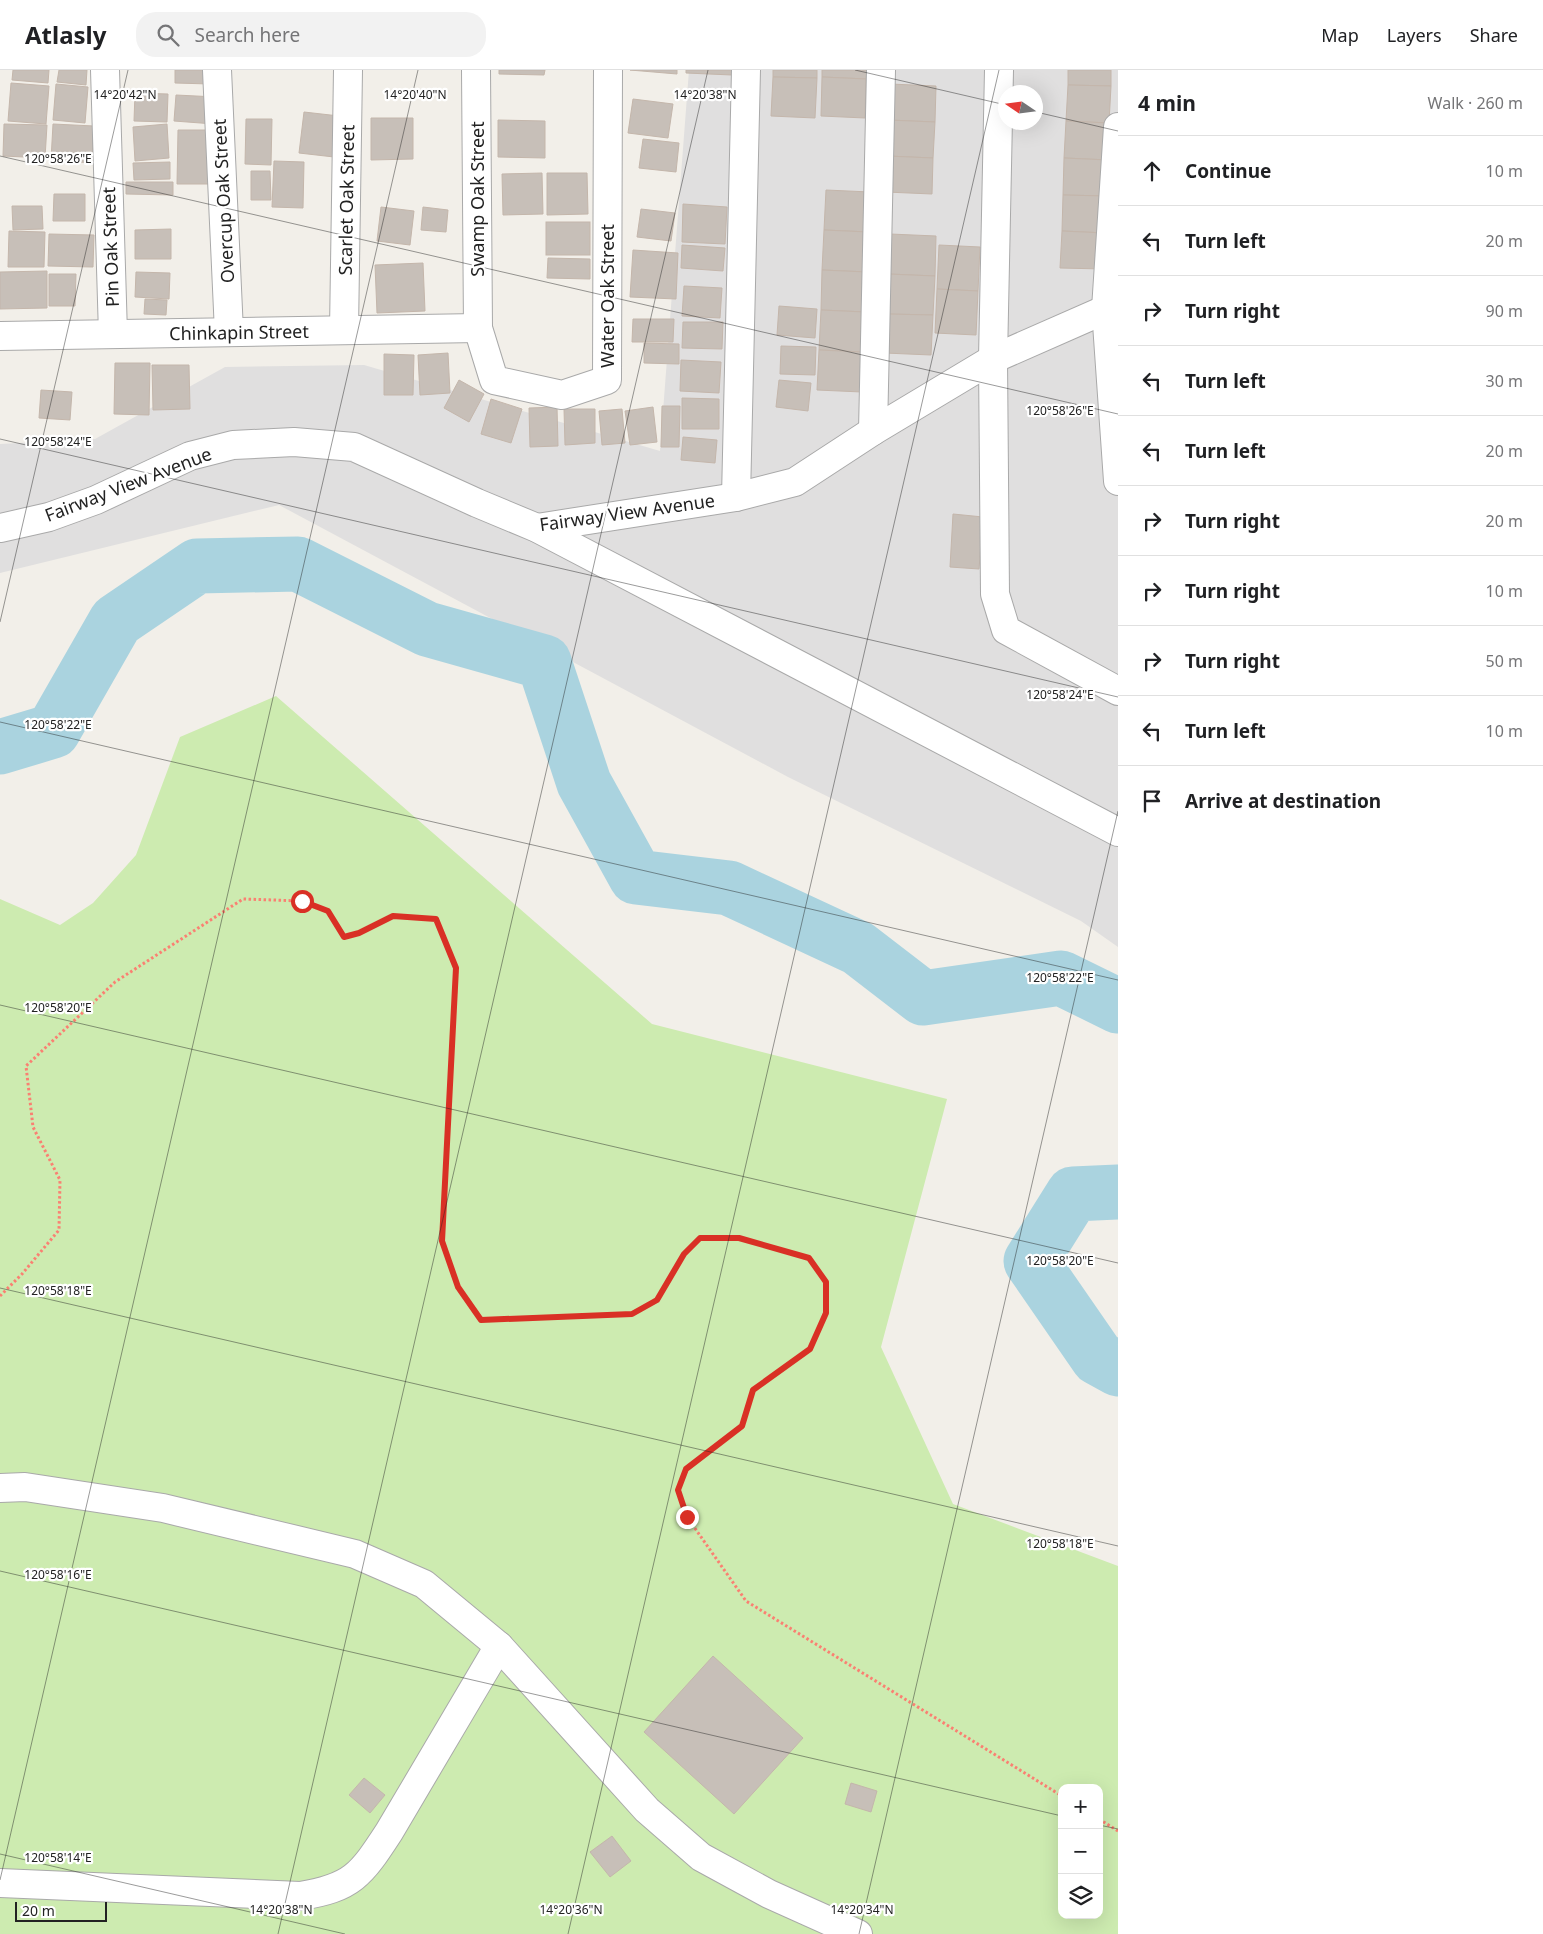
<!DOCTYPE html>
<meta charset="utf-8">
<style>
:root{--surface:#fff;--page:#f2f2f2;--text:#202124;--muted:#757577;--line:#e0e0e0}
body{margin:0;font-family:"Noto Sans",sans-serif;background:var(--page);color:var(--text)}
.controls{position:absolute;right:15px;bottom:15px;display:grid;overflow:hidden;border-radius:10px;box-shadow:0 5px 20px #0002}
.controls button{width:45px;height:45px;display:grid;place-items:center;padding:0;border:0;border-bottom:1px solid var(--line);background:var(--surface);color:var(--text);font:25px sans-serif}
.compass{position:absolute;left:998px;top:15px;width:45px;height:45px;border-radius:50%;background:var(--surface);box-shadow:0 5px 20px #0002;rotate:283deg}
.scale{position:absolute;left:15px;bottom:12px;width:92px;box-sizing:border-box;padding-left:5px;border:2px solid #222;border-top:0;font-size:14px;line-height:18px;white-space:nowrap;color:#222;-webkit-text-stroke:4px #fff;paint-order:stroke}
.stop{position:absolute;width:15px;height:15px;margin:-11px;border:4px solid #d93025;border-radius:50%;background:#fff}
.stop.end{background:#d93025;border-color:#fff;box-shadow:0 1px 5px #0008}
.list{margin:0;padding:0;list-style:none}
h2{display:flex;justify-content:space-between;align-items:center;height:65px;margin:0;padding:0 20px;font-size:21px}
h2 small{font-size:16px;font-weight:400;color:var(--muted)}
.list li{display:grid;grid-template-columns:32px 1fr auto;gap:15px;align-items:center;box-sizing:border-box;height:70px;padding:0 20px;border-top:1px solid var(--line)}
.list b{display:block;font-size:19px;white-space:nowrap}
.list em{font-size:16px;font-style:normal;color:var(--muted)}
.icon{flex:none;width:28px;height:28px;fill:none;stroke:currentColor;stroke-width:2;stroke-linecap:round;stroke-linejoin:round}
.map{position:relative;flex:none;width:1118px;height:1864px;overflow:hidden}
header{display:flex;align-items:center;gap:30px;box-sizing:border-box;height:70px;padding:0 25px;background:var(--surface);border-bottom:1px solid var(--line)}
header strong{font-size:24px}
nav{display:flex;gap:28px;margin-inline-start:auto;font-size:18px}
.search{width:350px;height:45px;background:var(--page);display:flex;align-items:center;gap:12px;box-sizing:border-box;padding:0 18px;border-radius:20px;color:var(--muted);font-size:19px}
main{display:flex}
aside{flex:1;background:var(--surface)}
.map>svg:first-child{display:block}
.residential{fill:#e0dfdf;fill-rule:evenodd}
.grass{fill:#cdebb0;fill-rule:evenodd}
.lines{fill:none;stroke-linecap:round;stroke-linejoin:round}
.river{stroke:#aad3df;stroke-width:55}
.building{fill:#c7bfb8;stroke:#c4b6ab}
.street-casing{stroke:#a9a9a9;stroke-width:30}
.path{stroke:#fa8072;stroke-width:3;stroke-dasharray:2.5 2.5;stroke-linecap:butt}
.street{stroke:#fff;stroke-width:28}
.route{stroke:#d93025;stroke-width:6}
.ticks{fill:none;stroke:#222;stroke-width:1;stroke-opacity:0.45}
.labels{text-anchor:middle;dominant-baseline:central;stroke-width:4.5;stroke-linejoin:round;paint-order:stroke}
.street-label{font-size:18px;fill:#222;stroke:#fff}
.ticks-label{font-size:12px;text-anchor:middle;fill:#222;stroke:#fff;stroke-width:4.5;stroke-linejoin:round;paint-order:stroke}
</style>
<header>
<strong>Atlasly</strong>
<div class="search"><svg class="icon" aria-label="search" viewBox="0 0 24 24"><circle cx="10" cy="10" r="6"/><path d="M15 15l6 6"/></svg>Search here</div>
<nav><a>Map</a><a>Layers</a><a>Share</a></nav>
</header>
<main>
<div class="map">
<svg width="1118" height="1864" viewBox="0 0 1118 1864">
<rect width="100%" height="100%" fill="#f2efe9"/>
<path class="residential" d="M689 0H1118V877L1081 851 788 707 279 435 0 503V374L95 369 225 297 364 295 660 381ZM1006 22H1036V52H1006Z"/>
<path class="grass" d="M276 626 652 954 947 1029 881 1277 953 1434 1118 1496V1864H0V829L60 855 93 833 136 785 180 667ZM1062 1718H1099V1845H1062Z"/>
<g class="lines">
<g class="river">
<path d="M0 677 53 661 116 551 197 496 298 494 427 559 544 592 584 713 636 807 729 818 858 878 923 928 1061 908 1118 936"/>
<path d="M1118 1122 1073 1124 1031 1191 1098 1288 1118 1299"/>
</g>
</g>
<g class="building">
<path d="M13 0H49L48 13 12 10Z"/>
<path d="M59 0H87L86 15 57 12Z"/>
<path d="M175 0H210V14L175 13Z"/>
<path d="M499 0H545L544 5 499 4Z"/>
<path d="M630 0H677V4Z"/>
<path d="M686 0H732V5L686 3Z"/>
<path d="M773 0H817V8L773 7Z"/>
<path d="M822 0H867L866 9 822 7Z"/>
<path d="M1068 0H1111V16L1068 15Z"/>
<path d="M773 7 817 8 815 48 771 46Z"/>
<path d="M822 7 866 9 865 48 821 46Z"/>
<path d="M11 13 49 16 46 54 8 51Z"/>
<path d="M56 14 88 17 85 53 53 50Z"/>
<path d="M890 14 936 16 935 52 888 50Z"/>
<path d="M1068 15 1111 16 1109 53 1066 51Z"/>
<path d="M135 23 168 24 167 52 134 51Z"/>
<path d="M176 25 216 27 214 54 174 51Z"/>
<path d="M633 29 673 34 668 68 628 63Z"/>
<path d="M304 42 339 46 334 87 299 83Z"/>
<path d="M371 48H413V89L371 90Z"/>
<path d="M246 49H272L271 95 245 94Z"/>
<path d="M498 50 545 51V88L498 87Z"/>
<path d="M888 50 935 52 933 88 887 86Z"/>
<path d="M1066 51 1109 53 1108 90 1064 88Z"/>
<path d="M4 54 47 55 45 88 3 86Z"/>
<path d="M53 54 94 56 92 93 51 90Z"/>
<path d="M167 54 169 88 135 91 133 57Z"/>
<path d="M178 60H210L209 114H177Z"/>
<path d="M643 69 679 73 676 102 639 98Z"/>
<path d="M887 86 933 88 932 124 886 122Z"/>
<path d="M1064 88 1108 90 1106 126 1063 125Z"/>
<path d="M274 91 304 92 303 138 272 137Z"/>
<path d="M170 92V109L134 110 133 93Z"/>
<path d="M251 101H270L271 130H251Z"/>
<path d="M542 103 543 144 503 145 502 104Z"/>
<path d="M547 103H587L588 144 547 145Z"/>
<path d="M126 112H173V125L126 124Z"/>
<path d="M826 120 870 122 868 162 824 160Z"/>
<path d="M54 124H85V151H53Z"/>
<path d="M1063 125 1106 126 1105 163 1062 161Z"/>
<path d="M683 134 727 137 725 174 682 172Z"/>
<path d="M12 136H42L43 159 13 160Z"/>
<path d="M381 137 414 141 410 175 377 171Z"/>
<path d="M423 137 448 140 446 162 421 160Z"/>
<path d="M641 139 675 143 671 171 637 167Z"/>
<rect x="546" y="152" width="44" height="33"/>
<path d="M171 159V189H135V160Z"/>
<path d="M824 160 868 162 867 202 822 200Z"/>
<path d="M9 161 45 162 44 197H8Z"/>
<path d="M1062 161 1105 163 1103 199 1060 198Z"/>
<path d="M49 164 94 165 93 197 48 196Z"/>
<path d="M890 164 936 166 935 206 888 204Z"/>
<path d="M682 175 725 178 723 201 681 198Z"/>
<path d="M939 175 980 177 978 221 937 219Z"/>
<path d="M633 180 678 183 676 229 630 227Z"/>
<path d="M548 188 590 189V209L547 208Z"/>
<path d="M423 193 425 241 377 243 375 195Z"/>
<path d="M822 200 867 202 865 242 821 240Z"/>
<path d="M47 201V238L0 239V202Z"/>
<path d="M136 202 170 203 169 229 135 227Z"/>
<path d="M49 204H76L75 236H49Z"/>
<path d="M888 204 935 206 933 245 887 244Z"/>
<path d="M684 216 722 218 720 248 682 246Z"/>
<path d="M937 219 978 221 976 265 935 263Z"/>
<path d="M145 229 167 230 166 245 144 244Z"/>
<path d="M779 236 817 239 815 268 777 265Z"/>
<path d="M821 240 865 242 863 282 819 280Z"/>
<path d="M887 244 933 245 931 285 885 283Z"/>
<path d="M633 249H674L673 272H632Z"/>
<path d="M683 252H723L722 279 682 278Z"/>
<path d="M644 273 679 274V294L644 293Z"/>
<path d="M781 276 816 277 815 305 780 304Z"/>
<path d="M819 280 863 282 862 322 817 320Z"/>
<path d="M448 283 450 323 420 325 418 285Z"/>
<path d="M384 284 414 285 413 325H384Z"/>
<path d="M681 290 721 292 719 323 680 321Z"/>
<path d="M115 293H150L149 345 114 344Z"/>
<path d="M152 295H189L190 339 153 340Z"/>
<path d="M459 310 484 324 469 352 444 338Z"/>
<path d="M779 310 811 313 808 341 776 337Z"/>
<path d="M41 320 72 322 70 350 39 348Z"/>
<path d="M682 328 719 329V359H682Z"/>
<path d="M491 329 522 339 511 373 481 364Z"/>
<path d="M662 336H680L679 377H661Z"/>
<path d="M557 337 558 376 530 377 529 338Z"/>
<path d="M653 337 657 372 630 375 625 341Z"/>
<path d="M564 339H595V373L565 375Z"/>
<path d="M622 339 625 373 602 375 599 341Z"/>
<path d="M683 367 717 370 715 393 681 390Z"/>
<path d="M953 444 983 447 979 499 950 497Z"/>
<path d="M713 1586 803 1668 734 1744 644 1662Z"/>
<path d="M364 1708 385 1725 370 1743 349 1725Z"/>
<path d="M851 1713 877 1721 871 1742 845 1734Z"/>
<path d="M612 1766 631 1791 610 1807 590 1782Z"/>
</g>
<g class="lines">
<defs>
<g id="street">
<path d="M105 0 113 264"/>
<path d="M217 0 229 262"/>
<path d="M476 0 478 258 494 310 562 325 607 310 608 0"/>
<path d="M999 0 993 289 995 524 1006 560 1118 621"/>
<path d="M1118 57 1106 239 1118 411"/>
<path d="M344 260 348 0"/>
<path d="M0 266 478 258"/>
<path d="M873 361 881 0"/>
<path d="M736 427 746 0"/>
<path d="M0 458 49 447 96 430 190 386 233 375 294 372 354 377 477 433 537 458 1118 762"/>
<path d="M537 458 736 427 795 412 873 361 993 289 1118 234"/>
<path d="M0 1418 25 1417 163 1438 355 1484 424 1514 499 1576 647 1740 701 1787 769 1824 858 1864"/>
<path d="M0 1813 300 1826C352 1818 361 1805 389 1762L499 1576"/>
</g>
</defs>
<use href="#street" class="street-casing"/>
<g class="path">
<path d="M0 1226 22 1204 59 1160 60 1110 33 1057 26 996 115 912 243 829 302 831 327 841 343 867 359 863 393 846 436 849 457 898 442 1171 458 1217 481 1250 632 1244 657 1231 684 1184 700 1168H739L809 1188 826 1212V1243L810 1279 753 1320 742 1356 686 1399 678 1420 687 1447 746 1531 1062 1726"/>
<path d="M1099 1749 1118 1761"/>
</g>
<use href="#street" class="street"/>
</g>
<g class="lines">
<path class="route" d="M302 831 328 841 344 867 359 863 393 846 436 849 456 898 442 1171 458 1217 481 1250 632 1244 657 1230 684 1184 700 1168H739L809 1188 826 1212V1243L810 1279 753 1320 742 1356 686 1399 678 1420 687 1447"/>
</g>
<path class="ticks" d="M855 0 1006 35M1036 42 1118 61M0 86 1118 344M0 369 1118 627M0 552 128 0M0 652 1118 910M0 935 1118 1193M0 1218 1118 1476M0 1501 1062 1746M1099 1755 1118 1759M0 1784 345 1864M0 1810 418 0M278 1864 708 0M568 1864 999 0M859 1864 1118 741"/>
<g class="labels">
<g class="street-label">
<text transform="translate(477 129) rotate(-90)">Swamp Oak Street</text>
<text transform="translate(346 130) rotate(-89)">Scarlet Oak Street</text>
<text transform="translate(223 131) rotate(-93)">Overcup Oak Street</text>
<text transform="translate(110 177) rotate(-92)">Pin Oak Street</text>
<text transform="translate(607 226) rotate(-90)">Water Oak Street</text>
<text transform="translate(239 262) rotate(-1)">Chinkapin Street</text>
<text transform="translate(128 414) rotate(-21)">Fairway View Avenue</text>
<text transform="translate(627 442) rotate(-8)">Fairway View Avenue</text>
</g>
</g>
<g class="ticks-label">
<text x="125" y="29">14°20'42"N</text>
<text x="415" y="29">14°20'40"N</text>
<text x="705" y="29">14°20'38"N</text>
<text x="58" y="93">120°58'26"E</text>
<text x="1060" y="345">120°58'26"E</text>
<text x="58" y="376">120°58'24"E</text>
<text x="1060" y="629">120°58'24"E</text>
<text x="58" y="659">120°58'22"E</text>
<text x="1060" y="912">120°58'22"E</text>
<text x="58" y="942">120°58'20"E</text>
<text x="1060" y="1195">120°58'20"E</text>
<text x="58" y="1225">120°58'18"E</text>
<text x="1060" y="1478">120°58'18"E</text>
<text x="58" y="1509">120°58'16"E</text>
<text x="58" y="1792">120°58'14"E</text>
<text x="281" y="1844">14°20'38"N</text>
<text x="571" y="1844">14°20'36"N</text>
<text x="862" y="1844">14°20'34"N</text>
</g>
</svg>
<div class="controls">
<button>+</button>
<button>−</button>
<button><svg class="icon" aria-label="layers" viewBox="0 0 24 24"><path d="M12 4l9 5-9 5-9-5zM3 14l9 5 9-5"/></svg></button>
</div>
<svg class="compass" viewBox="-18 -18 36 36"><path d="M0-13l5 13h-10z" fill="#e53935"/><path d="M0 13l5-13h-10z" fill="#757577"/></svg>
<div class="scale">20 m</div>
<div class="stop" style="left:302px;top:831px"></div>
<div class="stop end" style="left:687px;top:1447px"></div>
</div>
<aside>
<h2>4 min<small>Walk · 260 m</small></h2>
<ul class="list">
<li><svg class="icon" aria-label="ahead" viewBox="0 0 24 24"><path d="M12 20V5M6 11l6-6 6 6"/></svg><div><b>Continue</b></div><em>10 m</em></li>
<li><svg class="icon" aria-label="left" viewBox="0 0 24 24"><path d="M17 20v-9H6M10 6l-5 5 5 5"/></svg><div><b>Turn left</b></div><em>20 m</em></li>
<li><svg class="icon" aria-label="right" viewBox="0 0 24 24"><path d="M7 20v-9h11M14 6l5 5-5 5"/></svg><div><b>Turn right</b></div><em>90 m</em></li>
<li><svg class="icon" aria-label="left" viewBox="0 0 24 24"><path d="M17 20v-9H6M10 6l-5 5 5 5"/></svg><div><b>Turn left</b></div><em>30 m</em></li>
<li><svg class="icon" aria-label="left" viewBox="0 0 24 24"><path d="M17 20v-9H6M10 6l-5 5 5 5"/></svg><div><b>Turn left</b></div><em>20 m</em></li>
<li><svg class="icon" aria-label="right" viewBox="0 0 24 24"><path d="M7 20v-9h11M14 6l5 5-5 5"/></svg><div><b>Turn right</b></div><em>20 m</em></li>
<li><svg class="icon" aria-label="right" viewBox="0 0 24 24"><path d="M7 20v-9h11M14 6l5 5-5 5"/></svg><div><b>Turn right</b></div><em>10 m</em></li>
<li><svg class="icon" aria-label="right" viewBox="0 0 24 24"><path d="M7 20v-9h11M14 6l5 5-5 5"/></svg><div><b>Turn right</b></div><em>50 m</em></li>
<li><svg class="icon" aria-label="left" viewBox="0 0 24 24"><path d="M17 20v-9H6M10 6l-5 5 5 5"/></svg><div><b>Turn left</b></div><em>10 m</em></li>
<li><svg class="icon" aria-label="arrive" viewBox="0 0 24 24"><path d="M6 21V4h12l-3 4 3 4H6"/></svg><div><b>Arrive at destination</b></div></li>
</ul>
</aside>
</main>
